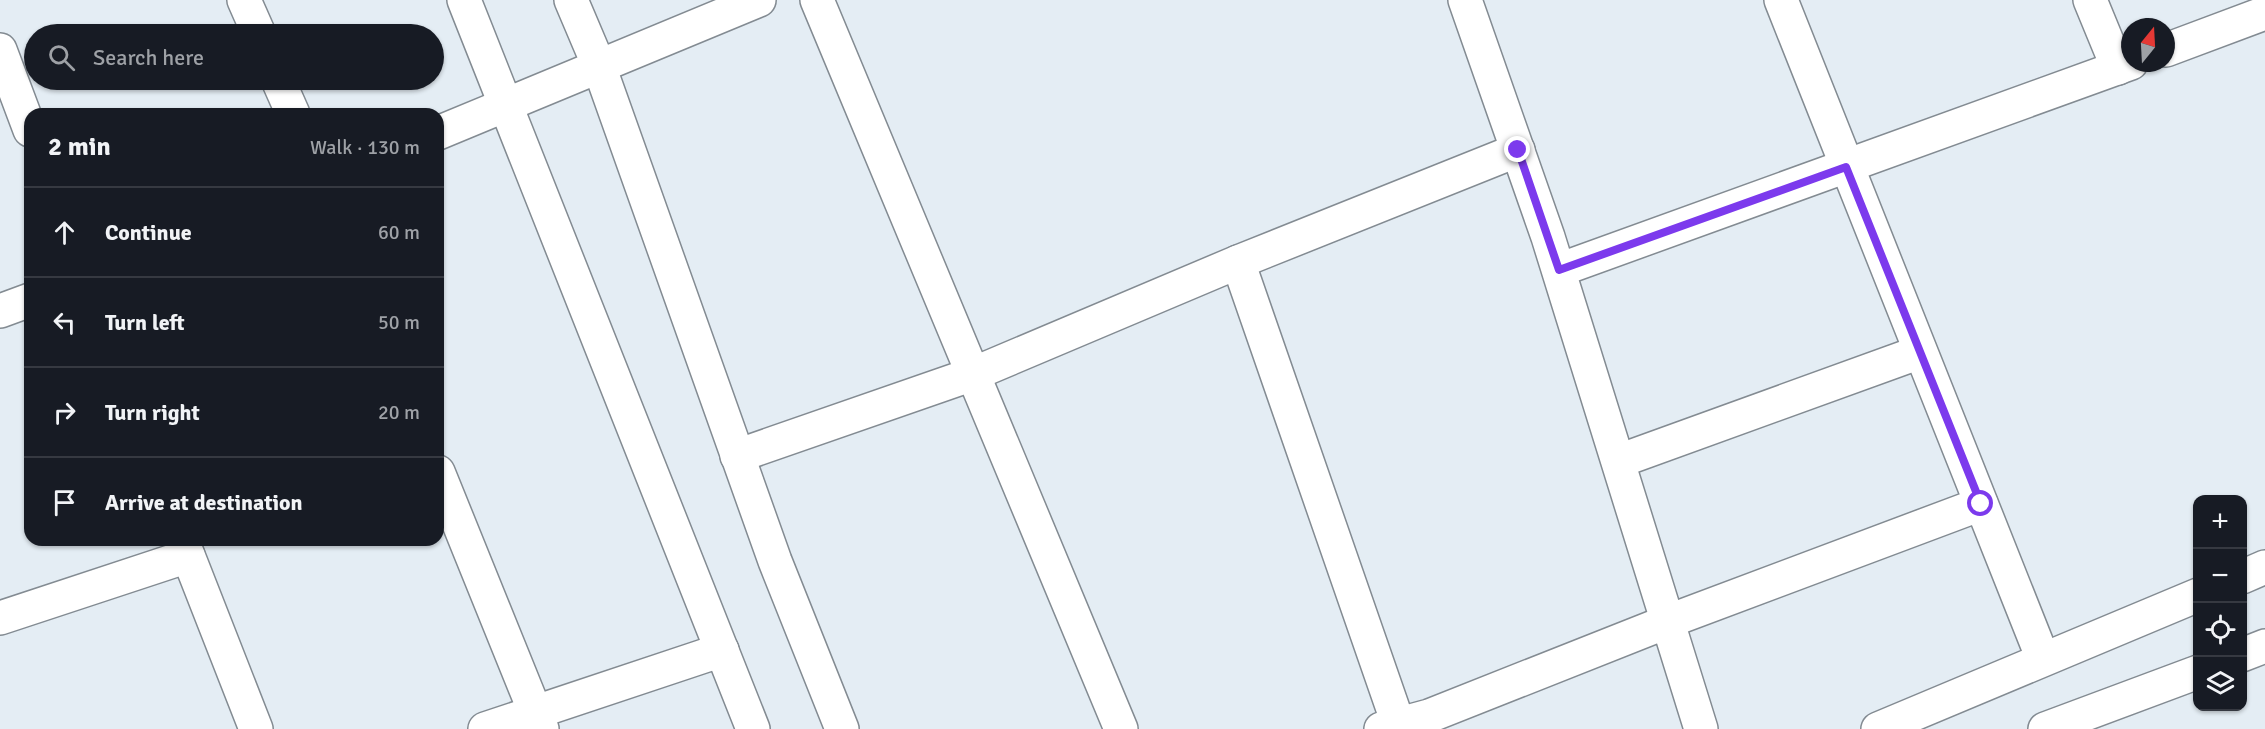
<!DOCTYPE html>
<meta charset="utf-8">
<style>
:root{--surface:#171b24;--page:#20242c;--text:#f1f3f6;--muted:#9ea1a6;--line:#363941}
body{margin:0;font-family:Signika,sans-serif;background:var(--page);color:var(--text)}
.controls{position:absolute;right:18px;bottom:18px;display:grid;overflow:hidden;border-radius:12px;box-shadow:0 2px 4px #0004}
.controls button{width:54px;height:54px;display:grid;place-items:center;padding:0;border:0;border-bottom:2px solid var(--line);background:var(--surface);color:var(--text);font:30px sans-serif}
.compass{position:absolute;left:2121px;top:18px;width:54px;height:54px;border-radius:50%;background:var(--surface);box-shadow:0 2px 4px #0004;rotate:18deg}
.stop{position:absolute;width:18px;height:18px;margin:-14px;border:4px solid #7c3aed;border-radius:50%;background:#fff}
.stop.end{background:#7c3aed;border-color:#fff;box-shadow:0 2px 6px #0008}
.list{margin:0;padding:0;list-style:none}
h2{display:flex;justify-content:space-between;align-items:center;height:78px;margin:0;padding:0 24px;font-size:26px}
h2 small{font-size:20px;font-weight:400;color:var(--muted)}
.list li{display:grid;grid-template-columns:39px 1fr auto;gap:18px;align-items:center;box-sizing:border-box;height:90px;padding:0 24px;border-top:2px solid var(--line)}
.list b{display:block;font-size:22px;white-space:nowrap}
.list em{font-size:20px;font-style:normal;color:var(--muted)}
.icon{flex:none;width:33px;height:33px;fill:none;stroke:currentColor;stroke-width:2;stroke-linecap:round;stroke-linejoin:round}
.map{position:relative;flex:none;width:2265px;height:729px;overflow:hidden}
.search{position:absolute;background:var(--surface);box-shadow:0 2px 4px #0004;left:24px;top:24px;width:420px;height:66px;display:flex;align-items:center;gap:15px;box-sizing:border-box;padding:0 21px;border-radius:33px;color:var(--muted);font-size:22px}
.panel{position:absolute;background:var(--surface);box-shadow:0 2px 4px #0004;left:24px;top:108px;width:420px;height:438px;border-radius:18px}
.map>svg:first-child{display:block}
.lines{fill:none;stroke-linecap:round;stroke-linejoin:round}
.minor-casing{stroke:#838b92;stroke-width:36}
.major-casing{stroke:#838b92;stroke-width:36}
.minor{stroke:#fff;stroke-width:33}
.major{stroke:#fff;stroke-width:33}
.route{stroke:#7c3aed;stroke-width:8}
</style>
<div class="map">
<svg width="2265" height="729" viewBox="0 0 2265 729">
<rect width="100%" height="100%" fill="#e4edf4"/>
<g class="lines">
<defs>
<g id="minor">
<path d="M244 0 259 34"/>
<path d="M464 0 753 729"/>
<path d="M571 0 599 66 775 561 842 729"/>
<path d="M817 0 1121 729"/>
<path d="M1465 0 1548 237 1701 729"/>
<path d="M1781 0 2043 659"/>
<path d="M2090 0 2118 68"/>
<path d="M0 50 30 130"/>
<path d="M2166 50 2265 13"/>
<path d="M278 80 293 114"/>
<path d="M438 133 759 0"/>
<path d="M1238 262 1400 729"/>
<path d="M1559 270 2131 63"/>
<path d="M0 311 30 300"/>
<path d="M737 456 973 374 1238 262 1518 150"/>
<path d="M1619 461 1920 352"/>
<path d="M438 472 542 729"/>
<path d="M182 540 256 729"/>
<path d="M0 618 188 556"/>
<path d="M485 729 722 650"/>
<path d="M1381 729 1429 716 1669 621 1981 504"/>
</g>
<g id="major">
<path d="M2242 577 2265 567"/>
<path d="M2242 655 2265 646"/>
<path d="M1878 729 2198 595"/>
<path d="M2045 729 2198 672"/>
</g>
</defs>
<use href="#minor" class="minor-casing"/>
<use href="#major" class="major-casing"/>
<use href="#minor" class="minor"/>
<use href="#major" class="major"/>
</g>
<g class="lines">
<path class="route" d="M1518 150 1559 270 1846 167 1981 504"/>
</g>
</svg>
<div class="controls">
<button>+</button>
<button>−</button>
<button><svg class="icon" aria-label="locate" viewBox="0 0 24 24"><circle cx="12" cy="12" r="6"/><path d="M12 2v4M12 18v4M2 12h4M18 12h4"/></svg></button>
<button><svg class="icon" aria-label="layers" viewBox="0 0 24 24"><path d="M12 4l9 5-9 5-9-5zM3 14l9 5 9-5"/></svg></button>
</div>
<svg class="compass" viewBox="-18 -18 36 36"><path d="M0-13l5 13h-10z" fill="#e53935"/><path d="M0 13l5-13h-10z" fill="#9ea1a6"/></svg>
<div class="stop" style="left:1981px;top:504px"></div>
<div class="stop end" style="left:1518px;top:150px"></div>
<div class="search"><svg class="icon" aria-label="search" viewBox="0 0 24 24"><circle cx="10" cy="10" r="6"/><path d="M15 15l6 6"/></svg>Search here</div>
<section class="panel">
<h2>2 min<small>Walk · 130 m</small></h2>
<ul class="list">
<li><svg class="icon" aria-label="ahead" viewBox="0 0 24 24"><path d="M12 20V5M6 11l6-6 6 6"/></svg><div><b>Continue</b></div><em>60 m</em></li>
<li><svg class="icon" aria-label="left" viewBox="0 0 24 24"><path d="M17 20v-9H6M10 6l-5 5 5 5"/></svg><div><b>Turn left</b></div><em>50 m</em></li>
<li><svg class="icon" aria-label="right" viewBox="0 0 24 24"><path d="M7 20v-9h11M14 6l5 5-5 5"/></svg><div><b>Turn right</b></div><em>20 m</em></li>
<li><svg class="icon" aria-label="arrive" viewBox="0 0 24 24"><path d="M6 21V4h12l-3 4 3 4H6"/></svg><div><b>Arrive at destination</b></div></li>
</ul>
</section>
</div>
